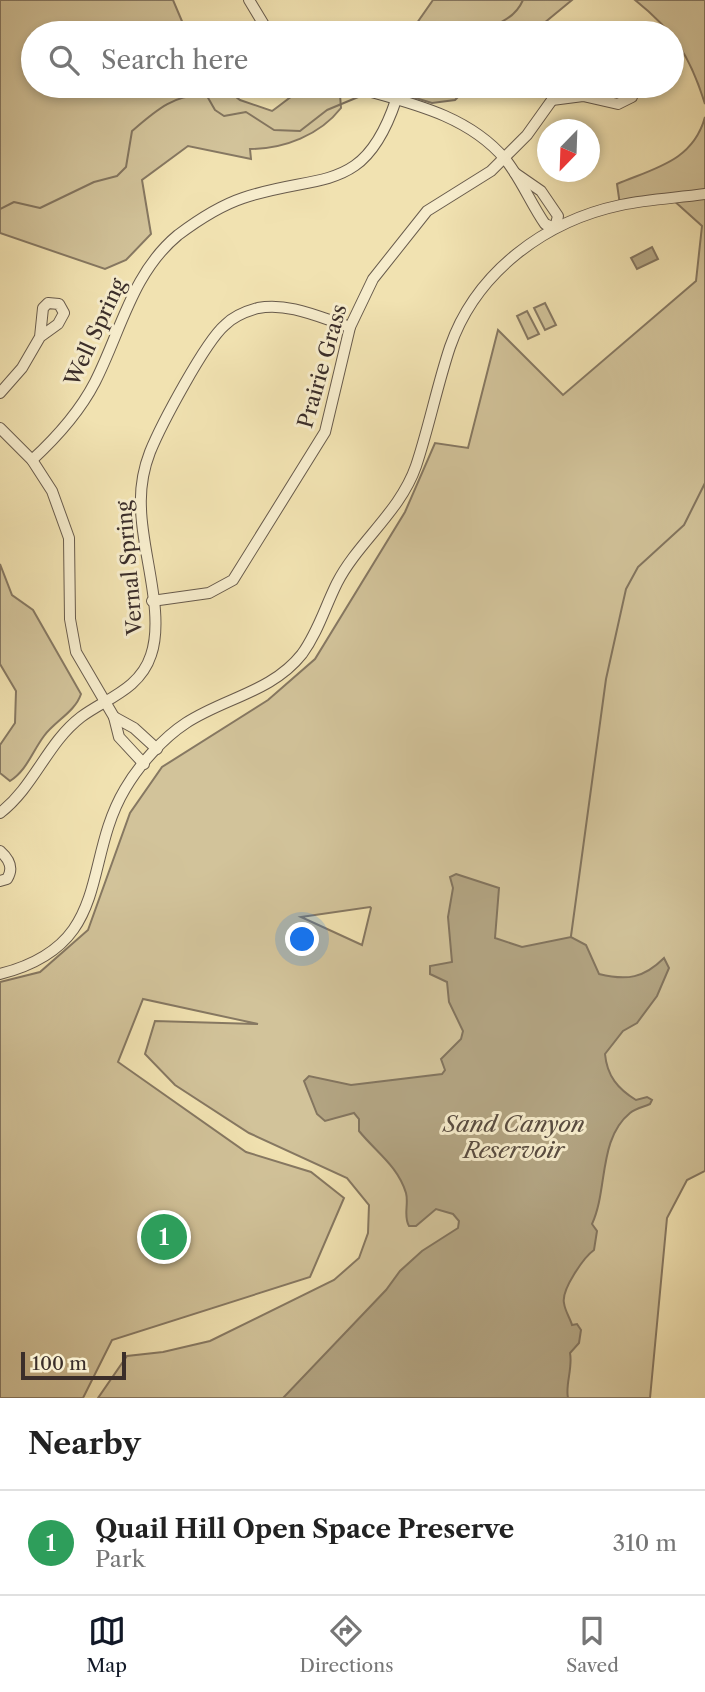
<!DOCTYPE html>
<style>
:root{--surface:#fff;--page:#f2f2f2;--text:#222;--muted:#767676;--line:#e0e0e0;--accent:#111827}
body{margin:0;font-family:"Libre Caslon Text",serif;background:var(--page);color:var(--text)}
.compass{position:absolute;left:537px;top:119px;width:63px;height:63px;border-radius:50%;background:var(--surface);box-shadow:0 4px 10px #0003;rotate:203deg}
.scale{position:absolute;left:21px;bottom:18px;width:105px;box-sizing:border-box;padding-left:7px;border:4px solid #3b2e2a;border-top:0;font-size:19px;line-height:24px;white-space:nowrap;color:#3b2e2a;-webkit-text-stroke:5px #f6eccc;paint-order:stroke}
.you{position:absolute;left:303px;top:940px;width:24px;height:24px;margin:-18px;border:5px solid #fff;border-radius:50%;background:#1a73e8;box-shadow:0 0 0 10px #1a73e833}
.badge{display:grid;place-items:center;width:46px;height:46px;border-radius:50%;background:var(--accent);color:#fff;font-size:23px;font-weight:700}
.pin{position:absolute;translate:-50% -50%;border:4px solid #fff;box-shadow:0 2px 7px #0006}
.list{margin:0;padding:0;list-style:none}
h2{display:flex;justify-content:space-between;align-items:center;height:91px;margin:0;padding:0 28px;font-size:30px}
h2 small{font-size:23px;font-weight:400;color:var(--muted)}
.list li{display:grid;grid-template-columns:46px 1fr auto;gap:21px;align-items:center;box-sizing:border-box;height:105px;padding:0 28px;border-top:2px solid var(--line)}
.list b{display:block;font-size:26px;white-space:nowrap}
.list p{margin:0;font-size:23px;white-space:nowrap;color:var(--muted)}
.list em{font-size:23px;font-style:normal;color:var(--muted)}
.icon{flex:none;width:38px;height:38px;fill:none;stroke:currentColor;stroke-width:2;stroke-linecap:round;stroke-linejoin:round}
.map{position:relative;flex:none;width:705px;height:1398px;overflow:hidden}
.search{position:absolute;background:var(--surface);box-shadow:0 4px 10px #0003;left:21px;right:21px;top:21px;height:77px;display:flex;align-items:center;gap:18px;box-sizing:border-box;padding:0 24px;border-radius:38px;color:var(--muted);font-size:26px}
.sheet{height:196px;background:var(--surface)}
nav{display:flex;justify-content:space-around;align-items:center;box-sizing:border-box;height:98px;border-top:2px solid var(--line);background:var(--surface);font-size:19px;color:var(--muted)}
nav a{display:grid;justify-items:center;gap:4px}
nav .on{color:var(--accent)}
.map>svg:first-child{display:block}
.green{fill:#d2c39a;stroke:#867862;stroke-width:2;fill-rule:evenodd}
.water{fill:#b3a583;stroke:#83755f;stroke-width:2}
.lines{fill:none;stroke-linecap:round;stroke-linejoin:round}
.stream{stroke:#83755f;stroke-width:2}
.minor-casing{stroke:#685b4c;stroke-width:12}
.minor{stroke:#f6eccc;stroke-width:10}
.labels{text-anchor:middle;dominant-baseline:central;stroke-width:6;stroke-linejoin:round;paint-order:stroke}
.street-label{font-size:21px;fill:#3b2e2a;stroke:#f6eccc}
.water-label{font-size:23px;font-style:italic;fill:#594c40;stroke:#f6eccc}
</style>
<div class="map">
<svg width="705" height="1398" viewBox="0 0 705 1398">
<rect width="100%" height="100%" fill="#f1e2b1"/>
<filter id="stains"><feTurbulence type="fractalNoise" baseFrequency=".00286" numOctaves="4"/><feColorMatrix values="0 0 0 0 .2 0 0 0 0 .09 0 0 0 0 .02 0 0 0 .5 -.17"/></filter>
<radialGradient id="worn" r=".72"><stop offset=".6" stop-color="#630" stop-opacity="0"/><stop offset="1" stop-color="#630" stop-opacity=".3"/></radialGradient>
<g class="green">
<path d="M0 0H173L187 33H33V86H222L240 100 272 111C300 91 306 78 340 95L341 108C320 135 284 149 250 149L251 159 188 146 142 180 151 234 126 260 105 269 0 233Z"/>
<path d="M433 0H572L532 33H410Z"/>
<path d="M635 0H705V104C690 56 674 31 635 0Z"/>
<path d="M376 86H469L455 100 432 103Z"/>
<path d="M705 117V1171L687 1180 667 1218 650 1398H98L127 1356 163 1352 210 1341 334 1280 359 1258 368 1233 369 1205 347 1178 249 1133 175 1085 145 1054 155 1021 258 1024 143 999 118 1062 246 1152 311 1172 344 1198 310 1277 112 1340 83 1398H0V982L40 972 88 930 130 813 162 767 268 700 315 659 405 512 435 443 468 448 498 330 563 395 696 281 702 226 672 199 620 205 617 184C655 168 693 161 705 117ZM371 908 362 945 301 917 370 907Z"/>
<path d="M545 303 556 325 545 330 534 308Z"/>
<path d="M527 311 539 334 528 339 517 316Z"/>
<path d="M0 564 12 595 33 610 81 694C75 712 55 721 44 736 32 752 27 770 10 781L0 773V745L15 723 16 691 0 664Z"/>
</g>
<g class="water">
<path d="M652 247 658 259 637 269 631 258Z"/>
<path d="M456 874 499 888 495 938 522 947 571 937 586 945 599 974C627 981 644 978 664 958L669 968 657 996 637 1023 623 1031 605 1054C607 1076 618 1089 636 1100L647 1097 652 1100 650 1104C644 1107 636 1108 630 1113 598 1139 608 1190 592 1224L597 1231 594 1250C584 1257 561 1290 564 1303 565 1311 570 1318 572 1325L577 1324 581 1330 579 1343 570 1353C573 1368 565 1385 568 1398H283L386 1290 400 1271 422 1251 458 1228 459 1221 453 1214 436 1209 416 1226H409C403 1216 409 1204 406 1193 398 1166 376 1152 359 1131V1119L354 1113 325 1121 317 1114 304 1081 309 1076 351 1085 442 1074 445 1070 441 1059 461 1039 463 1031 449 1002 447 982 430 974V966L452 962 448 917 453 888 450 877Z"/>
</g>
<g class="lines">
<g class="stream">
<path d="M462 33C486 27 512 25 523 0"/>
<path d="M382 90 395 86"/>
<path d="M0 209 14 202 40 208 94 182 117 176 126 167 132 131C155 111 176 92 207 96L215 110 224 116 246 112 274 130 300 131 327 110 363 95"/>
<path d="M571 936 606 679 626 589 638 567 684 525 705 483"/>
</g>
<defs>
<g id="minor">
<path d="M249 0 269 33"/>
<path d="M350 86C405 102 466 113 505 159 520 177 531 204 545 224L555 228"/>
<path d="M552 100 583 96 618 104 632 97 634 86"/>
<path d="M515 173 541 191 558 216 555 228"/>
<path d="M0 393 22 368 40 337 43 308 48 303 59 304 64 313 58 324 40 337"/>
<path d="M0 428 32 460 52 491 69 538 70 619 76 652 114 717 119 737 144 764"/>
<path d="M32 460C57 437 79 413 95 382 121 331 132 273 178 235 198 220 219 206 243 198 320 172 364 196 396 100"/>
<path d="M152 601 209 593 233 580 325 432 350 327 373 279 427 211 491 171 527 135 562 86"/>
<path d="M114 717 134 728 157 749"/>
<path d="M0 813C34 787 47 743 81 717 107 698 140 689 151 655 165 614 142 553 141 509 140 490 143 470 150 452 161 425 205 342 225 325 233 317 247 311 258 308 289 302 321 318 350 327"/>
<path d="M0 851C9 859 14 868 7 879L0 881"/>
<path d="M0 974C114 945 81 863 125 789 139 765 163 738 186 723 224 698 272 692 302 654 318 632 325 607 337 583 358 542 400 512 416 466 429 427 437 386 450 347 476 272 545 221 621 205 649 199 677 198 705 194"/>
</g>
</defs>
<use href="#minor" class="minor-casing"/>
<use href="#minor" class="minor"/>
</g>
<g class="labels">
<g class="street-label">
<text transform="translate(95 332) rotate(-65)">Well Spring</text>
<text transform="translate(322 366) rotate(-74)">Prairie Grass</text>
<text transform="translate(129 568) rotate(-95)">Vernal Spring</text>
</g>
<g class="water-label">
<text x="514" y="1124">Sand Canyon<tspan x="514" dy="26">Reservoir</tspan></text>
</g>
</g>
<rect width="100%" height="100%" filter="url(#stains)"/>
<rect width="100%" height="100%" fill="url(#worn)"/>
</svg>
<svg class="compass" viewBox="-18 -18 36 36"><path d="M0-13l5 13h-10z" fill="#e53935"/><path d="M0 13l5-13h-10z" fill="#767676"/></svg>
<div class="scale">100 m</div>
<div class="you"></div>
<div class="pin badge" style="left:164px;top:1237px;background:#2e9e5b">1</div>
<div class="search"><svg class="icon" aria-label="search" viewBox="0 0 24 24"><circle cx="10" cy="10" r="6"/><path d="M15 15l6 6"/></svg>Search here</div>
</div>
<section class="sheet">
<h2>Nearby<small></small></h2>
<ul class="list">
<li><span class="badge" style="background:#2e9e5b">1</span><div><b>Quail Hill Open Space Preserve</b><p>Park</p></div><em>310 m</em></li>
</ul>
</section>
<nav>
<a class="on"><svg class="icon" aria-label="map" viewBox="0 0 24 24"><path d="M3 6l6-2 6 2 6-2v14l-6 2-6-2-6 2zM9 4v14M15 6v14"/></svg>Map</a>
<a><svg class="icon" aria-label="directions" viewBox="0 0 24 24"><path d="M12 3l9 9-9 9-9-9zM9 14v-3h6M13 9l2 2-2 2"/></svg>Directions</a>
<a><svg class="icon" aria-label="saved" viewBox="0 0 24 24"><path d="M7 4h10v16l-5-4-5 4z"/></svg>Saved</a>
</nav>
